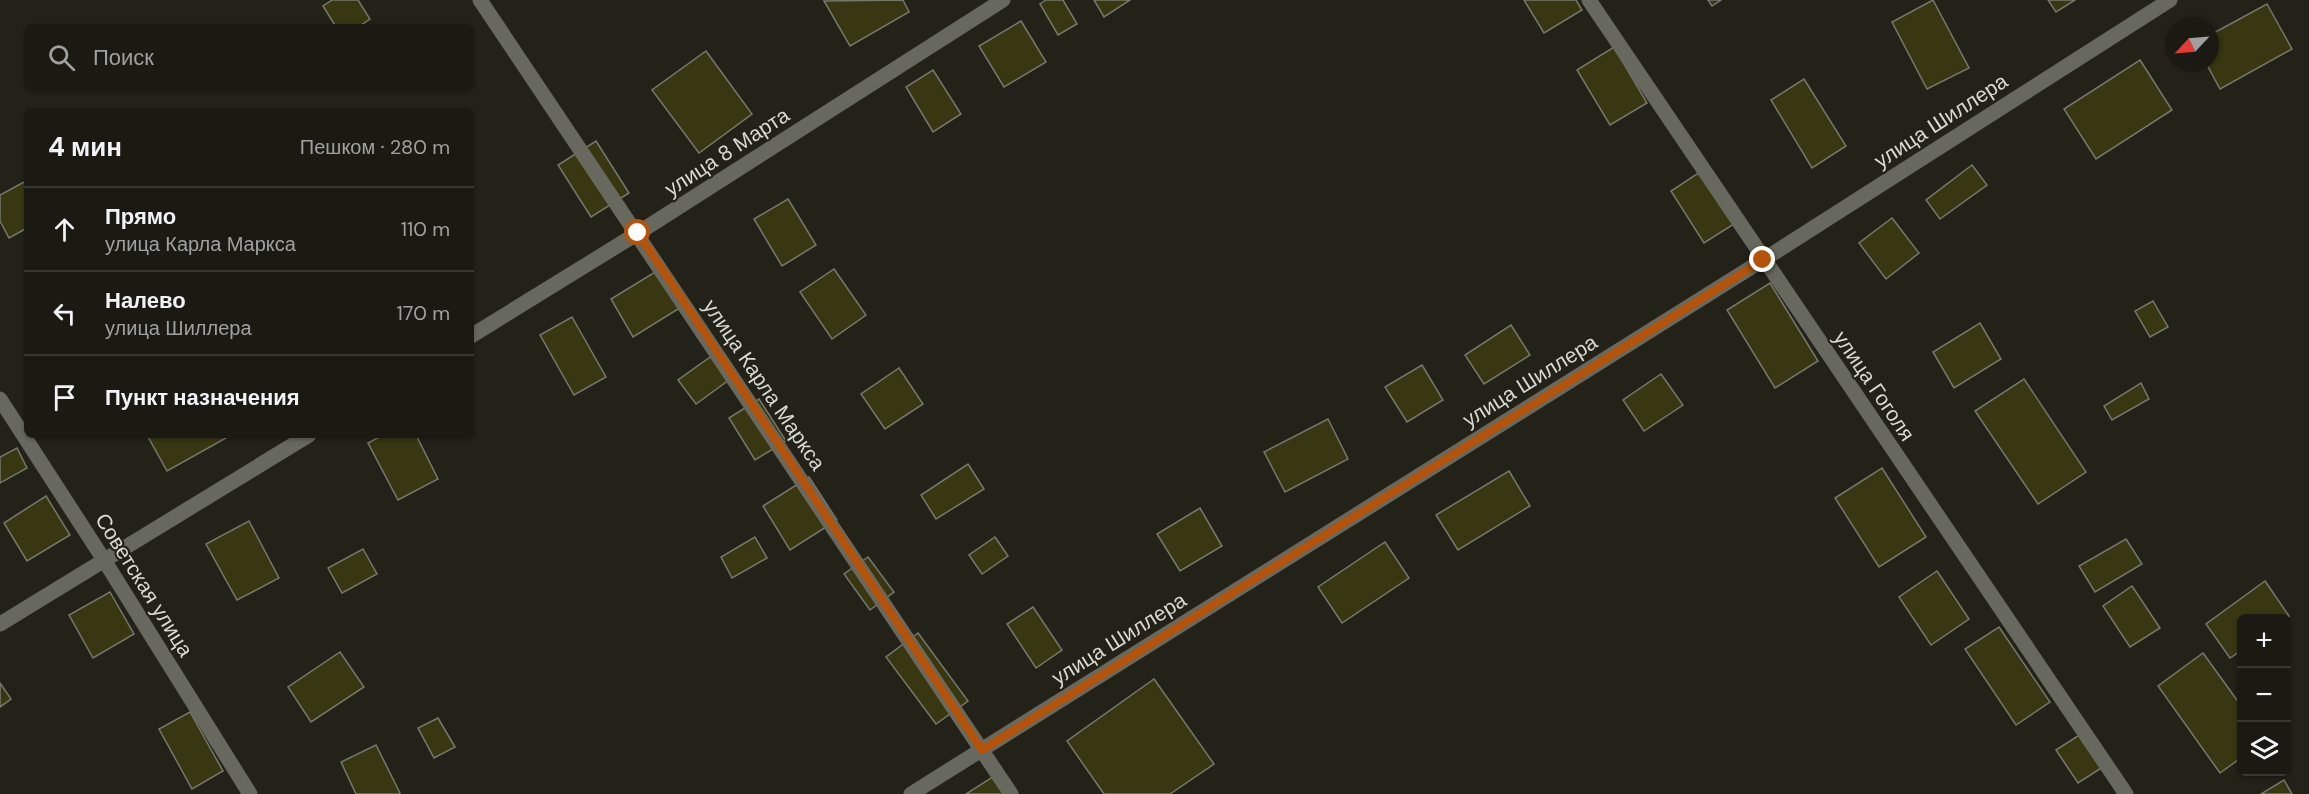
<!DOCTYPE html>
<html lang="ru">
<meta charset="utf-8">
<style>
:root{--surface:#1a1a13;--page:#23231c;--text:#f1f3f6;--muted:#9fa1a0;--line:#383833}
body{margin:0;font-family:"DM Sans",sans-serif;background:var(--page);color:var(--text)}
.controls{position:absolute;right:18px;bottom:18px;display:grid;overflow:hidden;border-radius:9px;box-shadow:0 2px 4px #0004}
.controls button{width:54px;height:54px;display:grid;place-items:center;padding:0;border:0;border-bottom:2px solid var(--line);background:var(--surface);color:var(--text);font:30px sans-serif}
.compass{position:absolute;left:2165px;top:18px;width:54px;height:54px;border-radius:50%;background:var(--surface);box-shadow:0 2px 4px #0004;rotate:244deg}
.stop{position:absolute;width:18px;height:18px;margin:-14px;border:4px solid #b45309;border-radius:50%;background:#fff}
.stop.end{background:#b45309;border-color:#fff;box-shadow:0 2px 6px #0008}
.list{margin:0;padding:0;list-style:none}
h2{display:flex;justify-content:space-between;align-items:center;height:78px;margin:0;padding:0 24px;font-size:26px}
h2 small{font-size:20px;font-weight:400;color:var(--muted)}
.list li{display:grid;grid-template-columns:39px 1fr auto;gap:18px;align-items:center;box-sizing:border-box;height:84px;padding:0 24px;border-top:2px solid var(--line)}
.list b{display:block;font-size:22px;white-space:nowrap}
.list p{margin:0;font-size:20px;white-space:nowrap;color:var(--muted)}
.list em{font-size:20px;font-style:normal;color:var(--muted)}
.icon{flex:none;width:33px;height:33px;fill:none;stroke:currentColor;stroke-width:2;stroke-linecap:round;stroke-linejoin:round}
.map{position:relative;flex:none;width:2309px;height:794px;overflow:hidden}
.search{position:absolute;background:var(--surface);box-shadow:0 2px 4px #0004;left:24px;top:24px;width:450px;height:66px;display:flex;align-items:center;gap:15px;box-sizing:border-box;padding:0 21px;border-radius:9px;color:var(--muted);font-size:22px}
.panel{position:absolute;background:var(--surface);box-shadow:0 2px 4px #0004;left:24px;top:108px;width:450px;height:330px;border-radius:9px}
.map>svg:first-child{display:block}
.building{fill:#383711;stroke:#77786d;stroke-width:1.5}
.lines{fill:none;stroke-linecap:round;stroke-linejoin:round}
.street{stroke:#68695e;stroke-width:15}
.route{stroke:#b45309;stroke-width:8}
.labels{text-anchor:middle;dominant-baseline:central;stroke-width:4.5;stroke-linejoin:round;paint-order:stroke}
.street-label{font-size:21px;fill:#d9d9d3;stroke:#222219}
</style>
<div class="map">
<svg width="2309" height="794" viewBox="0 0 2309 794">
<rect width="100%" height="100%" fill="#222219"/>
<g class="building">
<path d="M332 0H358L370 19 358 27H336L323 6Z"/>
<path d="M903 0 909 12 850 46 824 1Z"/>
<path d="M1046 0H1063L1077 24 1058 35 1040 4Z"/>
<path d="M1094 0H1130L1104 17Z"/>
<path d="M1524 0H1576L1582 10 1544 33Z"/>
<path d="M1708 0H1721L1712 6Z"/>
<path d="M1933 0 1969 68 1927 89 1892 22Z"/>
<path d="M2048 0H2075L2056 12Z"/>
<path d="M2267 4 2292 49 2220 89 2206 63H2210V35Z"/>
<path d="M1021 21 1046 62 1004 87 979 46Z"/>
<path d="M1614 47 1647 103 1610 125 1577 70Z"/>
<path d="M706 51 752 114 699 153 652 90Z"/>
<path d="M2140 60 2172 110 2096 159 2064 109Z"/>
<path d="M933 70 961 114 933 132 906 87Z"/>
<path d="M1804 79 1846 146 1812 168 1771 100Z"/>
<path d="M596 141 629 193 591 217 558 165Z"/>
<path d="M1972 165 1987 185 1940 219 1926 200Z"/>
<path d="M1703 170 1737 222 1704 243 1671 191Z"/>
<path d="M24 182 27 187V228L9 238 0 221V195Z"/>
<path d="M788 199 816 245 782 266 754 219Z"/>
<path d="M1892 218 1919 253 1886 279 1859 243Z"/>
<path d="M660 269 683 306 633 337 611 299Z"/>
<path d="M834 269 866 315 832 339 800 292Z"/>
<path d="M1770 283 1818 361 1775 388 1727 310Z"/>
<path d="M2153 301 2168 327 2150 337 2135 311Z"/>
<path d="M572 317 606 377 574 395 540 335Z"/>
<path d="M1980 323 2001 359 1954 388 1933 352Z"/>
<path d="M1511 325 1530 355 1484 384 1465 355Z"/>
<path d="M720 350 737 374 696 404 678 380Z"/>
<path d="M1422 365 1443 400 1407 422 1385 387Z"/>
<path d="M899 368 923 404 885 429 861 394Z"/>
<path d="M1661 374 1683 405 1644 431 1623 400Z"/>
<path d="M2024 379 2086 472 2038 504 1975 411Z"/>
<path d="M2141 383 2149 399 2112 420 2104 406Z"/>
<path d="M759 399 786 441 755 460 729 418Z"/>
<path d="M1328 419 1348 459 1285 492 1264 452Z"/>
<path d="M147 435H224L226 438 167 471Z"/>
<path d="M383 435H416L438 479 398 500 368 443Z"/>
<path d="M17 448 27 468 0 483V457Z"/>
<path d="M968 464 984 489 936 519 921 495Z"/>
<path d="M1882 468 1926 537 1879 567 1835 498Z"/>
<path d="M1509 471 1530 506 1458 550 1436 515Z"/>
<path d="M809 477 837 520 790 550 763 506Z"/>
<path d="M46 496 70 535 27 561 4 523Z"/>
<path d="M1200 508 1222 546 1180 571 1157 534Z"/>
<path d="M249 521 279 578 237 600 206 544Z"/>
<path d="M755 537 767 558 732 578 721 557Z"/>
<path d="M995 537 1008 556 982 574 969 555Z"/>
<path d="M2126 539 2142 564 2095 592 2079 566Z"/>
<path d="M1385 542 1409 578 1342 623 1318 587Z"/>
<path d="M363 549 377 574 342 593 328 568Z"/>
<path d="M868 557 894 592 870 610 844 574Z"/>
<path d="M1937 571 1969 619 1931 645 1899 597Z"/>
<path d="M2265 581 2289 616 2285 618H2242V650L2230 658 2206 624Z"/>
<path d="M2132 586 2160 628 2130 647 2103 606Z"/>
<path d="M110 592 134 634 93 658 69 615Z"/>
<path d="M1033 607 1062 650 1036 668 1007 624Z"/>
<path d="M1999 627 2050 702 2016 725 1965 649Z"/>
<path d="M918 633 968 701 936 724 886 657Z"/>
<path d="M340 652 364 687 311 722 288 687Z"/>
<path d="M2203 653 2242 707V757L2220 773 2158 686Z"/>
<path d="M1154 679 1214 764 1170 794H1104L1067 741Z"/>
<path d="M0 683 11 699 0 707Z"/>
<path d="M190 712 223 771 192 789 159 729Z"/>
<path d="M438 718 455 747 434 758 418 728Z"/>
<path d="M2084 732 2106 765 2078 783 2056 750Z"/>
<path d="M376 745 400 793 399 794H356L341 762Z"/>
<path d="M1002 771 1016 794H966Z"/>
<path d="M2284 780 2292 794H2261Z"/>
</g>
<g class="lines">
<g class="street">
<path d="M480 0 1011 794"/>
<path d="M1589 0 2126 794"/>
<path d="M471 336 638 233 1003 0"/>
<path d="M0 399 104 560 250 794"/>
<path d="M0 624 309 435"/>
<path d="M911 794 1763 260 2170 0"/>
</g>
</g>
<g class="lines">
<path class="route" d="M638 233 982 750 1763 260"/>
</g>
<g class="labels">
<g class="street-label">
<text transform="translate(1941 121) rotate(-33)">улица Шиллера</text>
<text transform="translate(727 152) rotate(-33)">улица 8 Марта</text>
<text transform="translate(1530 381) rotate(-32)">улица Шиллера</text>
<text transform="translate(764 385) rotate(56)">улица Карла Маркса</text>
<text transform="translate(1874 386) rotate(56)">улица Гоголя</text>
<text transform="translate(144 585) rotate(58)">Советская улица</text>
<text transform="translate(1119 639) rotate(-32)">улица Шиллера</text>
</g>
</g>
</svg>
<div class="controls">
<button>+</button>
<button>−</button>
<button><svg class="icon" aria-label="layers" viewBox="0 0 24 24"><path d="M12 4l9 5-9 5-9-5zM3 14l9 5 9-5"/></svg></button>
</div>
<svg class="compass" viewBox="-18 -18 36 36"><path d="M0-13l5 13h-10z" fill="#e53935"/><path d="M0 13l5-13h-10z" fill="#9fa1a0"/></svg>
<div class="stop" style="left:638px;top:233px"></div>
<div class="stop end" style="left:1763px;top:260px"></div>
<div class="search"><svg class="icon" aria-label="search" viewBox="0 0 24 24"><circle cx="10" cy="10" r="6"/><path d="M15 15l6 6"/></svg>Поиск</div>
<section class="panel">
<h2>4 мин<small>Пешком · 280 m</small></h2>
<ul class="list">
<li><svg class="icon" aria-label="ahead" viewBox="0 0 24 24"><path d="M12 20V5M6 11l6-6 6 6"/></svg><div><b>Прямо</b><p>улица Карла Маркса</p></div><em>110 m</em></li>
<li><svg class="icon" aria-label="left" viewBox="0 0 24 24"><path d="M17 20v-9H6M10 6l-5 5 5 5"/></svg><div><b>Налево</b><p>улица Шиллера</p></div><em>170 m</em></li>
<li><svg class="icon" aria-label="arrive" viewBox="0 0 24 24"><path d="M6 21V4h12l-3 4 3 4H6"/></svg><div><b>Пункт назначения</b></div></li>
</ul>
</section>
</div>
